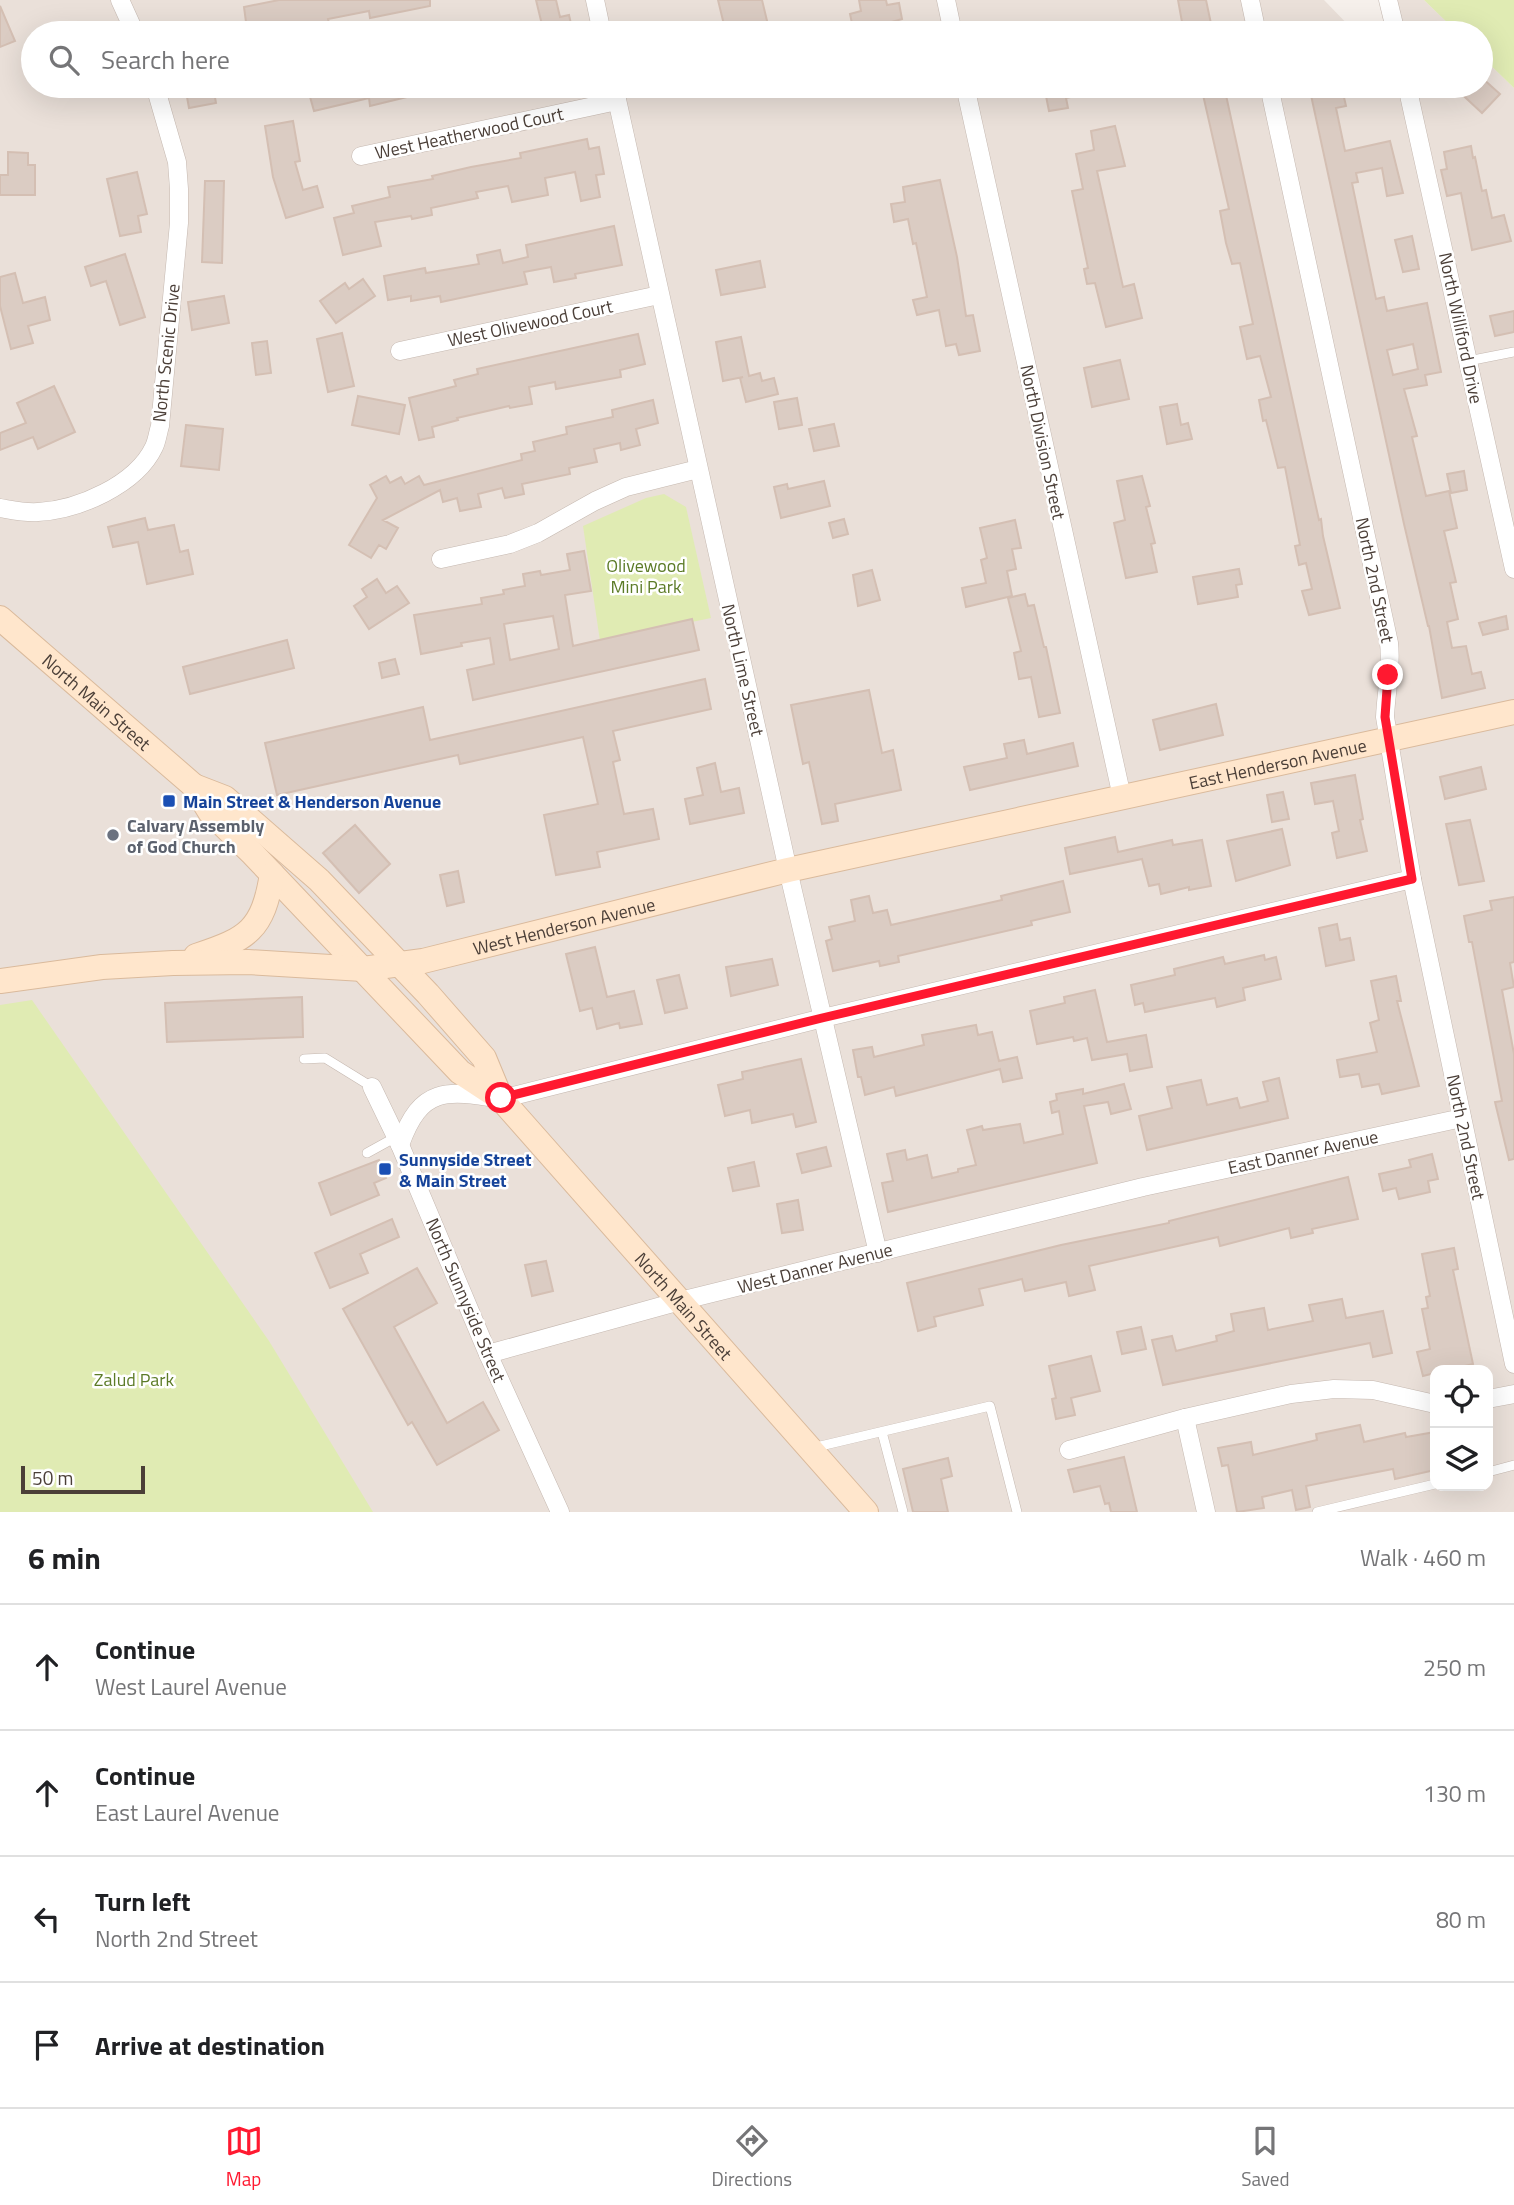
<!DOCTYPE html>
<meta charset="utf-8">
<style>
:root{--surface:#fff;--page:#f2f2f2;--text:#202124;--muted:#757577;--line:#e0e0e0;--accent:#ff1930}
body{margin:0;font-family:"Titillium Web",sans-serif;background:var(--page);color:var(--text)}
.controls{position:absolute;right:21px;bottom:21px;display:grid;overflow:hidden;border-radius:14px;box-shadow:0 7px 28px #0002}
.controls button{width:63px;height:63px;display:grid;place-items:center;padding:0;border:0;border-bottom:2px solid var(--line);background:var(--surface);color:var(--text);font:35px sans-serif}
.scale{position:absolute;left:21px;bottom:18px;width:124px;box-sizing:border-box;padding-left:7px;border:4px solid #4b3f38;border-top:0;font-size:19px;line-height:24px;white-space:nowrap;color:#4b3f38;-webkit-text-stroke:5px #fff;paint-order:stroke}
.stop{position:absolute;width:21px;height:21px;margin:-16px;border:5px solid #ff1930;border-radius:50%;background:#fff}
.stop.end{background:#ff1930;border-color:#fff;box-shadow:0 2px 7px #0008}
.list{margin:0;padding:0;list-style:none}
h2{display:flex;justify-content:space-between;align-items:center;height:91px;margin:0;padding:0 28px;font-size:30px}
h2 small{font-size:23px;font-weight:400;color:var(--muted)}
.list li{display:grid;grid-template-columns:46px 1fr auto;gap:21px;align-items:center;box-sizing:border-box;height:126px;padding:0 28px;border-top:2px solid var(--line)}
.list b{display:block;font-size:26px;white-space:nowrap}
.list p{margin:0;font-size:23px;white-space:nowrap;color:var(--muted)}
.list em{font-size:23px;font-style:normal;color:var(--muted)}
.icon{flex:none;width:38px;height:38px;fill:none;stroke:currentColor;stroke-width:2;stroke-linecap:round;stroke-linejoin:round}
.map{position:relative;flex:none;width:1514px;height:1512px;overflow:hidden}
.search{position:absolute;background:var(--surface);box-shadow:0 7px 28px #0002;left:21px;right:21px;top:21px;height:77px;display:flex;align-items:center;gap:18px;box-sizing:border-box;padding:0 24px;border-radius:38px;color:var(--muted);font-size:26px}
.sheet{height:595px;background:var(--surface)}
nav{display:flex;justify-content:space-around;align-items:center;box-sizing:border-box;height:98px;border-top:2px solid var(--line);background:var(--surface);font-size:19px;color:var(--muted)}
nav a{display:grid;justify-items:center;gap:4px}
nav .on{color:var(--accent)}
.map>svg:first-child{display:block}
.residential{fill:#eae0d9;fill-rule:evenodd}
.green{fill:#e0ebb3}
.building{fill:#dbccc3;stroke:#d4bfb3;stroke-width:2;fill-rule:evenodd}
.lines{fill:none;stroke-linecap:round;stroke-linejoin:round}
.lane-casing{stroke:#c5b8b0;stroke-width:10}
.street-casing{stroke:#c5b8b0;stroke-width:19}
.secondary-casing{stroke:#daba9c;stroke-width:26}
.lane{stroke:#fff;stroke-width:9}
.street{stroke:#fff;stroke-width:18}
.secondary{stroke:#ffe6cc;stroke-width:24}
.route{stroke:#ff1930;stroke-width:9}
.transit-dot{fill:#1a4fb4;stroke:#fff;stroke-width:2.5}
.worship-dot{fill:#6b7280;stroke:#fff;stroke-width:2.5}
.labels{text-anchor:middle;dominant-baseline:central;stroke-width:5;stroke-linejoin:round;paint-order:stroke}
.street-label{font-size:18px;fill:#4b3f38;stroke:#fff}
.park-label{font-size:18px;fill:#5c7b27;stroke:#fff}
.transit-label{font-size:18px;font-weight:bold;fill:#164399;stroke:#fff;text-anchor:start}
.worship-label{font-size:18px;font-weight:bold;fill:#5b616d;stroke:#fff;text-anchor:start}
</style>
<div class="map">
<svg width="1514" height="1512" viewBox="0 0 1514 1512">
<rect width="100%" height="100%" fill="#f6f0eb"/>
<g class="residential">
<path d="M0 0H1324L1356 33H33V86H1481V56L1514 88V1512H0ZM1435 1370H1488V1486H1435Z"/>
<path d="M1392 0H1424L1458 33H1399Z"/>
</g>
<g class="green">
<path d="M1424 0H1514V88L1481 56V33H1458Z"/>
<path d="M664 494 686 507 711 618 600 641 583 526 646 498Z"/>
<path d="M32 1000 269 1341 373 1512H0V1005Z"/>
</g>
<g class="building">
<path d="M279 0H430V6L370 18 369 11 328 19 329 23 273 33H223L222 27 246 22 244 7Z"/>
<path d="M536 0H556L560 17 569 15 573 33H544Z"/>
<path d="M718 0H762L768 25 726 33Z"/>
<path d="M859 0H886L887 5 899 3 902 19 892 22 893 26 854 33 850 14 861 11Z"/>
<path d="M1178 0H1206L1213 33H1184Z"/>
<path d="M0 6 15 41 0 47Z"/>
<path d="M1481 77 1500 94 1482 113 1453 86H1481Z"/>
<path d="M185 86H213L216 103 189 108Z"/>
<path d="M307 86H404L407 97 370 106 369 98 314 111Z"/>
<path d="M1044 86H1069L1071 97 1066 98 1068 108 1049 111Z"/>
<path d="M1201 86H1224L1306 462 1319 520 1321 519 1323 536 1340 608 1309 615 1302 591 1312 589 1306 563 1299 565 1295 546 1300 545 1285 467 1278 468 1266 420 1263 421 1259 400 1271 397 1260 356 1247 359 1240 327 1253 324 1240 263 1232 264 1226 243 1220 211 1229 209Z"/>
<path d="M1309 86H1331L1332 95 1343 93 1346 106 1336 108 1345 151 1390 141 1403 193 1387 196 1382 168 1356 173 1358 182 1352 183 1376 299 1384 297 1387 311 1427 303 1441 372 1425 375 1427 385 1404 389 1417 436 1412 437 1426 496 1449 491 1457 528 1444 531 1456 582 1450 583 1458 619 1447 622 1452 648 1466 646 1472 674 1481 672 1485 688 1442 698 1429 626H1428L1404 524ZM1413 344 1418 369 1393 375 1387 350Z"/>
<path d="M293 121 300 161 295 162 303 190 317 186 323 207 286 218 273 177 265 126Z"/>
<path d="M1115 126 1125 166 1097 171 1123 287 1134 284 1142 318 1106 327 1095 283 1087 284 1084 269 1088 268 1072 191 1083 189 1076 154 1094 150 1091 131Z"/>
<path d="M587 139 589 149 599 147 604 174 596 175 600 197 581 201 575 172 545 178 548 195 512 202 508 186 476 192 478 198 431 208 432 215 412 219 411 216 375 222 381 246 343 255 334 218 354 213 352 206 390 197 388 187 433 179 432 176 471 167 521 158 520 153Z"/>
<path d="M1471 146 1473 158 1475 157 1482 191 1486 190 1492 218 1504 215 1511 241 1472 250 1461 193 1447 196 1441 170 1447 169 1444 152Z"/>
<path d="M8 152 28 153V165H35V195H0V175H8Z"/>
<path d="M137 172 147 214 138 216 141 232 120 236 107 179Z"/>
<path d="M940 180 957 257 966 316 973 315 980 351 959 355 956 344 946 346 939 310 917 315 913 300 927 297 916 243 913 244 908 219 894 222 891 204 905 202 903 187Z"/>
<path d="M205 181H224L222 263 202 262Z"/>
<path d="M614 226 622 265 575 274 576 278 554 282 551 267 524 272 527 284 441 302 440 296 411 301V296L388 300 384 276 425 268 426 273 479 264 477 255 500 250 503 263 528 257 526 245Z"/>
<path d="M1412 236 1419 269 1403 272 1395 240Z"/>
<path d="M125 254 145 317 120 325 106 281 91 286 85 267Z"/>
<path d="M760 261 765 287 721 295 716 270Z"/>
<path d="M15 273 23 303 45 297 50 320 28 326 33 343 11 349 0 306V277Z"/>
<path d="M363 279 375 296 336 323 320 301 345 283 349 289Z"/>
<path d="M224 296 229 323 192 330 188 302Z"/>
<path d="M1514 311V332L1495 336 1490 316Z"/>
<path d="M342 333 354 386 328 392 317 339Z"/>
<path d="M638 334 645 364 620 370 621 377 556 389 555 382 529 387 532 404 510 408 509 406 457 418 458 420 432 427 434 437 419 440 409 398 456 386 454 380 478 374 477 369Z"/>
<path d="M741 337 749 376 760 373 762 381 774 378 778 394 746 402 740 378 743 377 723 381 716 342Z"/>
<path d="M267 341 271 373 256 375 252 343Z"/>
<path d="M1120 360 1129 399 1092 407 1084 368Z"/>
<path d="M54 386 75 432 38 449 33 437 0 450V433L26 423 17 403Z"/>
<path d="M358 396 405 405 399 434 352 425Z"/>
<path d="M797 398 802 425 779 429 774 402Z"/>
<path d="M653 400 658 423 636 429 640 445 621 450 620 443 594 449 597 462 569 468 570 474 522 484 524 494 505 498 502 488 478 494 481 507 460 511 457 498 443 502 440 490 383 520 398 528 386 549 379 545 371 558 349 545 377 498 370 485 386 476 390 483 401 477 405 484 419 476 424 485 522 460 521 454 535 451 533 442 567 434 566 427 613 417 612 410Z"/>
<path d="M1177 404 1181 425 1188 423 1192 439 1167 444 1160 407Z"/>
<path d="M834 424 839 446 814 451 809 429Z"/>
<path d="M186 425 223 429 219 470 181 466Z"/>
<path d="M1464 471 1467 490 1451 493 1447 474Z"/>
<path d="M1142 476 1150 506 1146 507 1155 543 1151 544 1157 572 1126 578 1114 523 1125 520 1117 481Z"/>
<path d="M824 481 830 506 781 518 774 487 787 484 788 489Z"/>
<path d="M145 518 148 530 174 525 180 552 188 550 193 574 147 584 138 542 113 547 108 527Z"/>
<path d="M844 519 848 534 833 538 829 523Z"/>
<path d="M1015 520 1021 548 1012 549 1016 569 1007 571 1012 596 966 607 962 588 986 583 981 560 987 558 980 528Z"/>
<path d="M584 551 591 591 565 595 573 646 692 619 699 650 473 700 467 670 494 664 490 638 461 643 462 646 421 654 414 615 482 604 481 598 504 594 503 590 525 586 523 574 540 571 541 575 570 570 567 554ZM553 616 559 649 510 660 504 624Z"/>
<path d="M1239 569 1242 584 1236 585 1238 597 1198 604 1193 577Z"/>
<path d="M872 570 880 600 858 606 853 575Z"/>
<path d="M377 579 386 593 397 586 409 603 369 629 354 606 367 597 362 589Z"/>
<path d="M1025 594 1028 606 1034 605 1044 647H1046L1060 713 1039 717 1031 677 1019 679 1014 653 1021 651 1008 598Z"/>
<path d="M1506 616 1508 629 1483 635 1479 623Z"/>
<path d="M287 640 294 668 190 694 183 667Z"/>
<path d="M395 659 399 674 382 678 379 663Z"/>
<path d="M705 679 711 709 613 731 620 760 613 762 624 814 653 809 659 839 597 852 600 867 556 875 544 815 598 804 583 737 460 764 458 755 277 795 265 743 423 707 430 740Z"/>
<path d="M869 690 882 753 893 750 901 790 835 804 838 821 822 824 809 762 803 764 791 705Z"/>
<path d="M1216 704 1223 735 1160 750 1153 720Z"/>
<path d="M1024 740 1027 754 1073 743 1078 766 970 790 964 767 1007 758 1004 744Z"/>
<path d="M715 763 721 792 739 788 744 813 690 824 685 799 703 795 697 768Z"/>
<path d="M1481 767 1486 789 1445 799 1440 777Z"/>
<path d="M1355 775 1363 819 1360 820 1367 851 1337 858 1332 833 1339 831 1333 801 1315 804 1311 783Z"/>
<path d="M1283 792 1289 819 1272 822 1267 795Z"/>
<path d="M1470 820 1484 881 1459 885 1446 824Z"/>
<path d="M355 825 390 864 359 893 323 853Z"/>
<path d="M1282 829 1290 865 1236 881 1227 841Z"/>
<path d="M1115 837 1118 852 1172 840 1173 845 1202 840 1211 886 1189 890V887L1161 894 1159 884 1149 886 1142 859 1070 874 1065 848Z"/>
<path d="M458 871 464 902 447 906 440 875Z"/>
<path d="M1063 881 1070 912 1031 921 1032 925 898 956 899 962 880 966 879 961 833 971 826 941 832 939 829 927 855 921 851 900 869 896 873 913 887 910 891 925 1002 900 1001 896Z"/>
<path d="M1514 897V962L1510 963 1514 987 1502 990 1514 1054V1159L1509 1160 1495 1102 1502 1101 1472 942H1469L1464 916 1492 910 1490 901Z"/>
<path d="M1337 924 1340 940 1350 938 1354 960 1326 966 1319 928Z"/>
<path d="M595 947 607 997 634 991 642 1024 620 1028 619 1023 597 1029 592 1008 580 1011 566 954Z"/>
<path d="M1264 955 1265 960 1276 957 1281 979 1243 988 1245 1000 1217 1007 1215 998 1145 1012 1143 1003 1135 1005 1131 985 1175 975 1174 969 1223 957 1225 964Z"/>
<path d="M772 959 778 985 731 996 726 967Z"/>
<path d="M679 975 687 1008 665 1013 657 980Z"/>
<path d="M1396 976 1401 1001H1397L1419 1086 1382 1094 1379 1084 1362 1087 1359 1074 1340 1077 1337 1060 1377 1052 1370 1023 1379 1020 1371 981Z"/>
<path d="M1095 990 1107 1042 1146 1035 1152 1067 1130 1071 1127 1054 1092 1060 1087 1038 1074 1041 1073 1037 1037 1044 1030 1011 1065 1003 1064 997Z"/>
<path d="M302 997 303 1037 167 1042 165 1003Z"/>
<path d="M976 1025 978 1035 992 1032 999 1061 1017 1057 1022 1078 1003 1082 1000 1069 896 1096 894 1087 865 1095 861 1077H858L853 1050 872 1047 874 1057 924 1045 922 1035Z"/>
<path d="M801 1059 816 1122 796 1127 793 1114 752 1123 750 1110 725 1116 718 1085 743 1079 742 1072Z"/>
<path d="M1279 1078 1288 1118 1147 1150 1139 1116 1172 1108 1167 1087 1201 1080 1207 1105 1237 1098 1240 1108 1268 1101 1263 1082Z"/>
<path d="M1124 1084 1131 1109 1111 1114 1108 1102 1084 1106 1097 1163 888 1212 882 1183 893 1181 887 1154 905 1150 907 1160 927 1155 932 1178 958 1172V1169L976 1165 967 1130 982 1126 983 1130 1020 1124 1024 1143 1063 1134 1059 1111 1052 1113 1050 1102 1057 1100 1056 1094 1083 1089V1094Z"/>
<path d="M826 1147 831 1166 802 1173 797 1154Z"/>
<path d="M1432 1154 1438 1179 1428 1181 1430 1192 1399 1199 1396 1188 1383 1191 1379 1174 1411 1167 1409 1160Z"/>
<path d="M379 1160 386 1178 374 1183 379 1195 331 1215 319 1183Z"/>
<path d="M754 1162 759 1186 733 1191 728 1168Z"/>
<path d="M1348 1177 1358 1219 1312 1229 1313 1233 1291 1238 1289 1228 1220 1246 1218 1237 1089 1266 1095 1290 1069 1296 1066 1282 1025 1291 1022 1279 979 1289 983 1305 934 1317 936 1326 918 1331 907 1283 1061 1245 1169 1223V1221Z"/>
<path d="M798 1200 803 1230 782 1233 777 1204Z"/>
<path d="M392 1219 399 1237 360 1254 368 1273 330 1288 315 1253Z"/>
<path d="M1454 1248 1458 1269 1453 1270 1473 1364 1448 1370H1435V1373L1423 1376 1417 1352 1430 1349 1422 1309 1428 1308 1426 1297 1430 1296 1422 1254Z"/>
<path d="M546 1261 553 1291 532 1296 525 1265Z"/>
<path d="M417 1268 437 1303 394 1327 447 1423 483 1402 499 1430 437 1465 412 1422 408 1425 343 1309Z"/>
<path d="M1342 1299 1346 1318 1383 1311 1392 1353 1373 1357 1370 1343 1163 1385 1152 1340 1172 1336 1176 1351 1217 1341 1216 1336 1234 1331 1231 1314 1264 1308 1268 1330 1313 1321 1309 1305Z"/>
<path d="M1141 1327 1146 1349 1122 1354 1117 1332Z"/>
<path d="M1091 1356 1100 1391 1071 1398 1075 1415 1056 1419 1052 1399 1056 1398 1049 1366Z"/>
<path d="M1360 1425 1364 1442 1405 1433 1406 1437 1435 1432V1470L1395 1479 1393 1469 1346 1478 1306 1486 1310 1507 1296 1510 1292 1490 1262 1497 1264 1508 1237 1512 1228 1465 1222 1466 1218 1448 1251 1442 1253 1455 1317 1440 1316 1434Z"/>
<path d="M1124 1457 1137 1512H1111L1109 1503 1105 1504 1100 1486 1074 1492 1068 1470Z"/>
<path d="M948 1458 952 1476 941 1479 948 1512H913L903 1469Z"/>
</g>
<g class="lines">
<defs>
<g id="lane">
<path d="M1468 361 1514 352"/>
<path d="M304 1059 325 1058 372 1087"/>
<path d="M367 1153 396 1137"/>
<path d="M882 1432 903 1512"/>
<path d="M812 1448 990 1406 1017 1512"/>
<path d="M1488 1472 1514 1465"/>
<path d="M1317 1512 1435 1484"/>
</g>
<g id="street">
<path d="M120 0 135 33"/>
<path d="M595 0 602 33"/>
<path d="M946 0 953 33"/>
<path d="M1250 0 1257 33"/>
<path d="M1388 0 1396 33"/>
<path d="M614 86 788 870 878 1253"/>
<path d="M965 86 1122 797"/>
<path d="M1269 86 1389 643C1392 667 1386 692 1385 717L1412 879 1514 1364"/>
<path d="M1407 86 1514 569"/>
<path d="M361 156 617 101"/>
<path d="M400 351 659 295"/>
<path d="M0 508C12 510 25 513 38 512 78 510 136 485 154 447 157 441 158 432 160 426L179 223V189L177 162 155 86"/>
<path d="M441 559 510 544 538 533 595 501 626 487 698 469"/>
<path d="M372 1087 400 1145 488 1354 560 1512"/>
<path d="M400 1145C421 1086 446 1090 501 1099L823 1018 1412 879"/>
<path d="M488 1354 680 1301 1143 1187 1462 1118"/>
<path d="M1488 1399 1514 1394"/>
<path d="M1185 1418 1206 1512"/>
<path d="M1069 1450 1185 1418 1291 1394 1334 1389 1373 1390 1435 1404"/>
</g>
<g id="secondary">
<path id="s1" d="M0 618 194 786 210 812 253 854 460 1072 501 1099 866 1512"/>
<path d="M194 786 225 798 319 880 428 994 484 1058 501 1099"/>
<path d="M196 956C248 939 263 930 272 874"/>
<path id="s2" d="M0 981 102 967 173 963 248 962 363 969 423 961 788 870 1514 712"/>
</g>
</defs>
<use href="#lane" class="lane-casing"/>
<use href="#street" class="street-casing"/>
<use href="#secondary" class="secondary-casing"/>
<use href="#lane" class="lane"/>
<use href="#street" class="street"/>
<use href="#secondary" class="secondary"/>
</g>
<g class="lines">
<path class="route" d="M501 1098 822 1018 1412 879 1385 717 1388 675"/>
</g>
<g class="transit-dot">
<rect x="162" y="794" width="14" height="14" rx="3.5"/>
<rect x="378" y="1162" width="14" height="14" rx="3.5"/>
</g>
<circle class="worship-dot" cx="113" cy="835" r="7"/>
<g class="labels">
<g class="street-label">
<text transform="translate(469 133) rotate(-12)">West Heatherwood Court</text>
<text transform="translate(530 323) rotate(-12)">West Olivewood Court</text>
<text transform="translate(1461 328) rotate(78)">North Williford Drive</text>
<text transform="translate(166 353) rotate(-84)">North Scenic Drive</text>
<text transform="translate(1043 442) rotate(78)">North Division Street</text>
<text transform="translate(1375 580) rotate(78)">North 2nd Street</text>
<text transform="translate(743 670) rotate(77)">North Lime Street</text>
<text stroke="none"><textPath href="#s1" startOffset="128">North Main Street</textPath></text>
<text stroke="none"><textPath href="#s2" startOffset="1302">East Henderson Avenue</textPath></text>
<text stroke="none"><textPath href="#s2" startOffset="570">West Henderson Avenue</textPath></text>
<text transform="translate(1466 1137) rotate(78)">North 2nd Street</text>
<text transform="translate(1303 1152) rotate(-12)">East Danner Avenue</text>
<text transform="translate(815 1268) rotate(-14)">West Danner Avenue</text>
<text transform="translate(466 1300) rotate(67)">North Sunnyside Street</text>
<text stroke="none"><textPath href="#s1" startOffset="973">North Main Street</textPath></text>
</g>
<g class="park-label">
<text x="646" y="565">Olivewood<tspan x="646" dy="21">Mini Park</tspan></text>
<text x="134" y="1379">Zalud Park</text>
</g>
<g class="transit-label">
<text x="183" y="801">Main Street &amp; Henderson Avenue</text>
<text x="399" y="1159">Sunnyside Street<tspan x="399" dy="21">&amp; Main Street</tspan></text>
</g>
<g class="worship-label">
<text x="127" y="825">Calvary Assembly<tspan x="127" dy="21">of God Church</tspan></text>
</g>
</g>
</svg>
<div class="controls">
<button><svg class="icon" aria-label="locate" viewBox="0 0 24 24"><circle cx="12" cy="12" r="6"/><path d="M12 2v4M12 18v4M2 12h4M18 12h4"/></svg></button>
<button><svg class="icon" aria-label="layers" viewBox="0 0 24 24"><path d="M12 4l9 5-9 5-9-5zM3 14l9 5 9-5"/></svg></button>
</div>
<div class="scale">50 m</div>
<div class="stop" style="left:501px;top:1098px"></div>
<div class="stop end" style="left:1388px;top:675px"></div>
<div class="search"><svg class="icon" aria-label="search" viewBox="0 0 24 24"><circle cx="10" cy="10" r="6"/><path d="M15 15l6 6"/></svg>Search here</div>
</div>
<section class="sheet">
<h2>6 min<small>Walk · 460 m</small></h2>
<ul class="list">
<li><svg class="icon" aria-label="ahead" viewBox="0 0 24 24"><path d="M12 20V5M6 11l6-6 6 6"/></svg><div><b>Continue</b><p>West Laurel Avenue</p></div><em>250 m</em></li>
<li><svg class="icon" aria-label="ahead" viewBox="0 0 24 24"><path d="M12 20V5M6 11l6-6 6 6"/></svg><div><b>Continue</b><p>East Laurel Avenue</p></div><em>130 m</em></li>
<li><svg class="icon" aria-label="left" viewBox="0 0 24 24"><path d="M17 20v-9H6M10 6l-5 5 5 5"/></svg><div><b>Turn left</b><p>North 2nd Street</p></div><em>80 m</em></li>
<li><svg class="icon" aria-label="arrive" viewBox="0 0 24 24"><path d="M6 21V4h12l-3 4 3 4H6"/></svg><div><b>Arrive at destination</b></div></li>
</ul>
</section>
<nav>
<a class="on"><svg class="icon" aria-label="map" viewBox="0 0 24 24"><path d="M3 6l6-2 6 2 6-2v14l-6 2-6-2-6 2zM9 4v14M15 6v14"/></svg>Map</a>
<a><svg class="icon" aria-label="directions" viewBox="0 0 24 24"><path d="M12 3l9 9-9 9-9-9zM9 14v-3h6M13 9l2 2-2 2"/></svg>Directions</a>
<a><svg class="icon" aria-label="saved" viewBox="0 0 24 24"><path d="M7 4h10v16l-5-4-5 4z"/></svg>Saved</a>
</nav>
